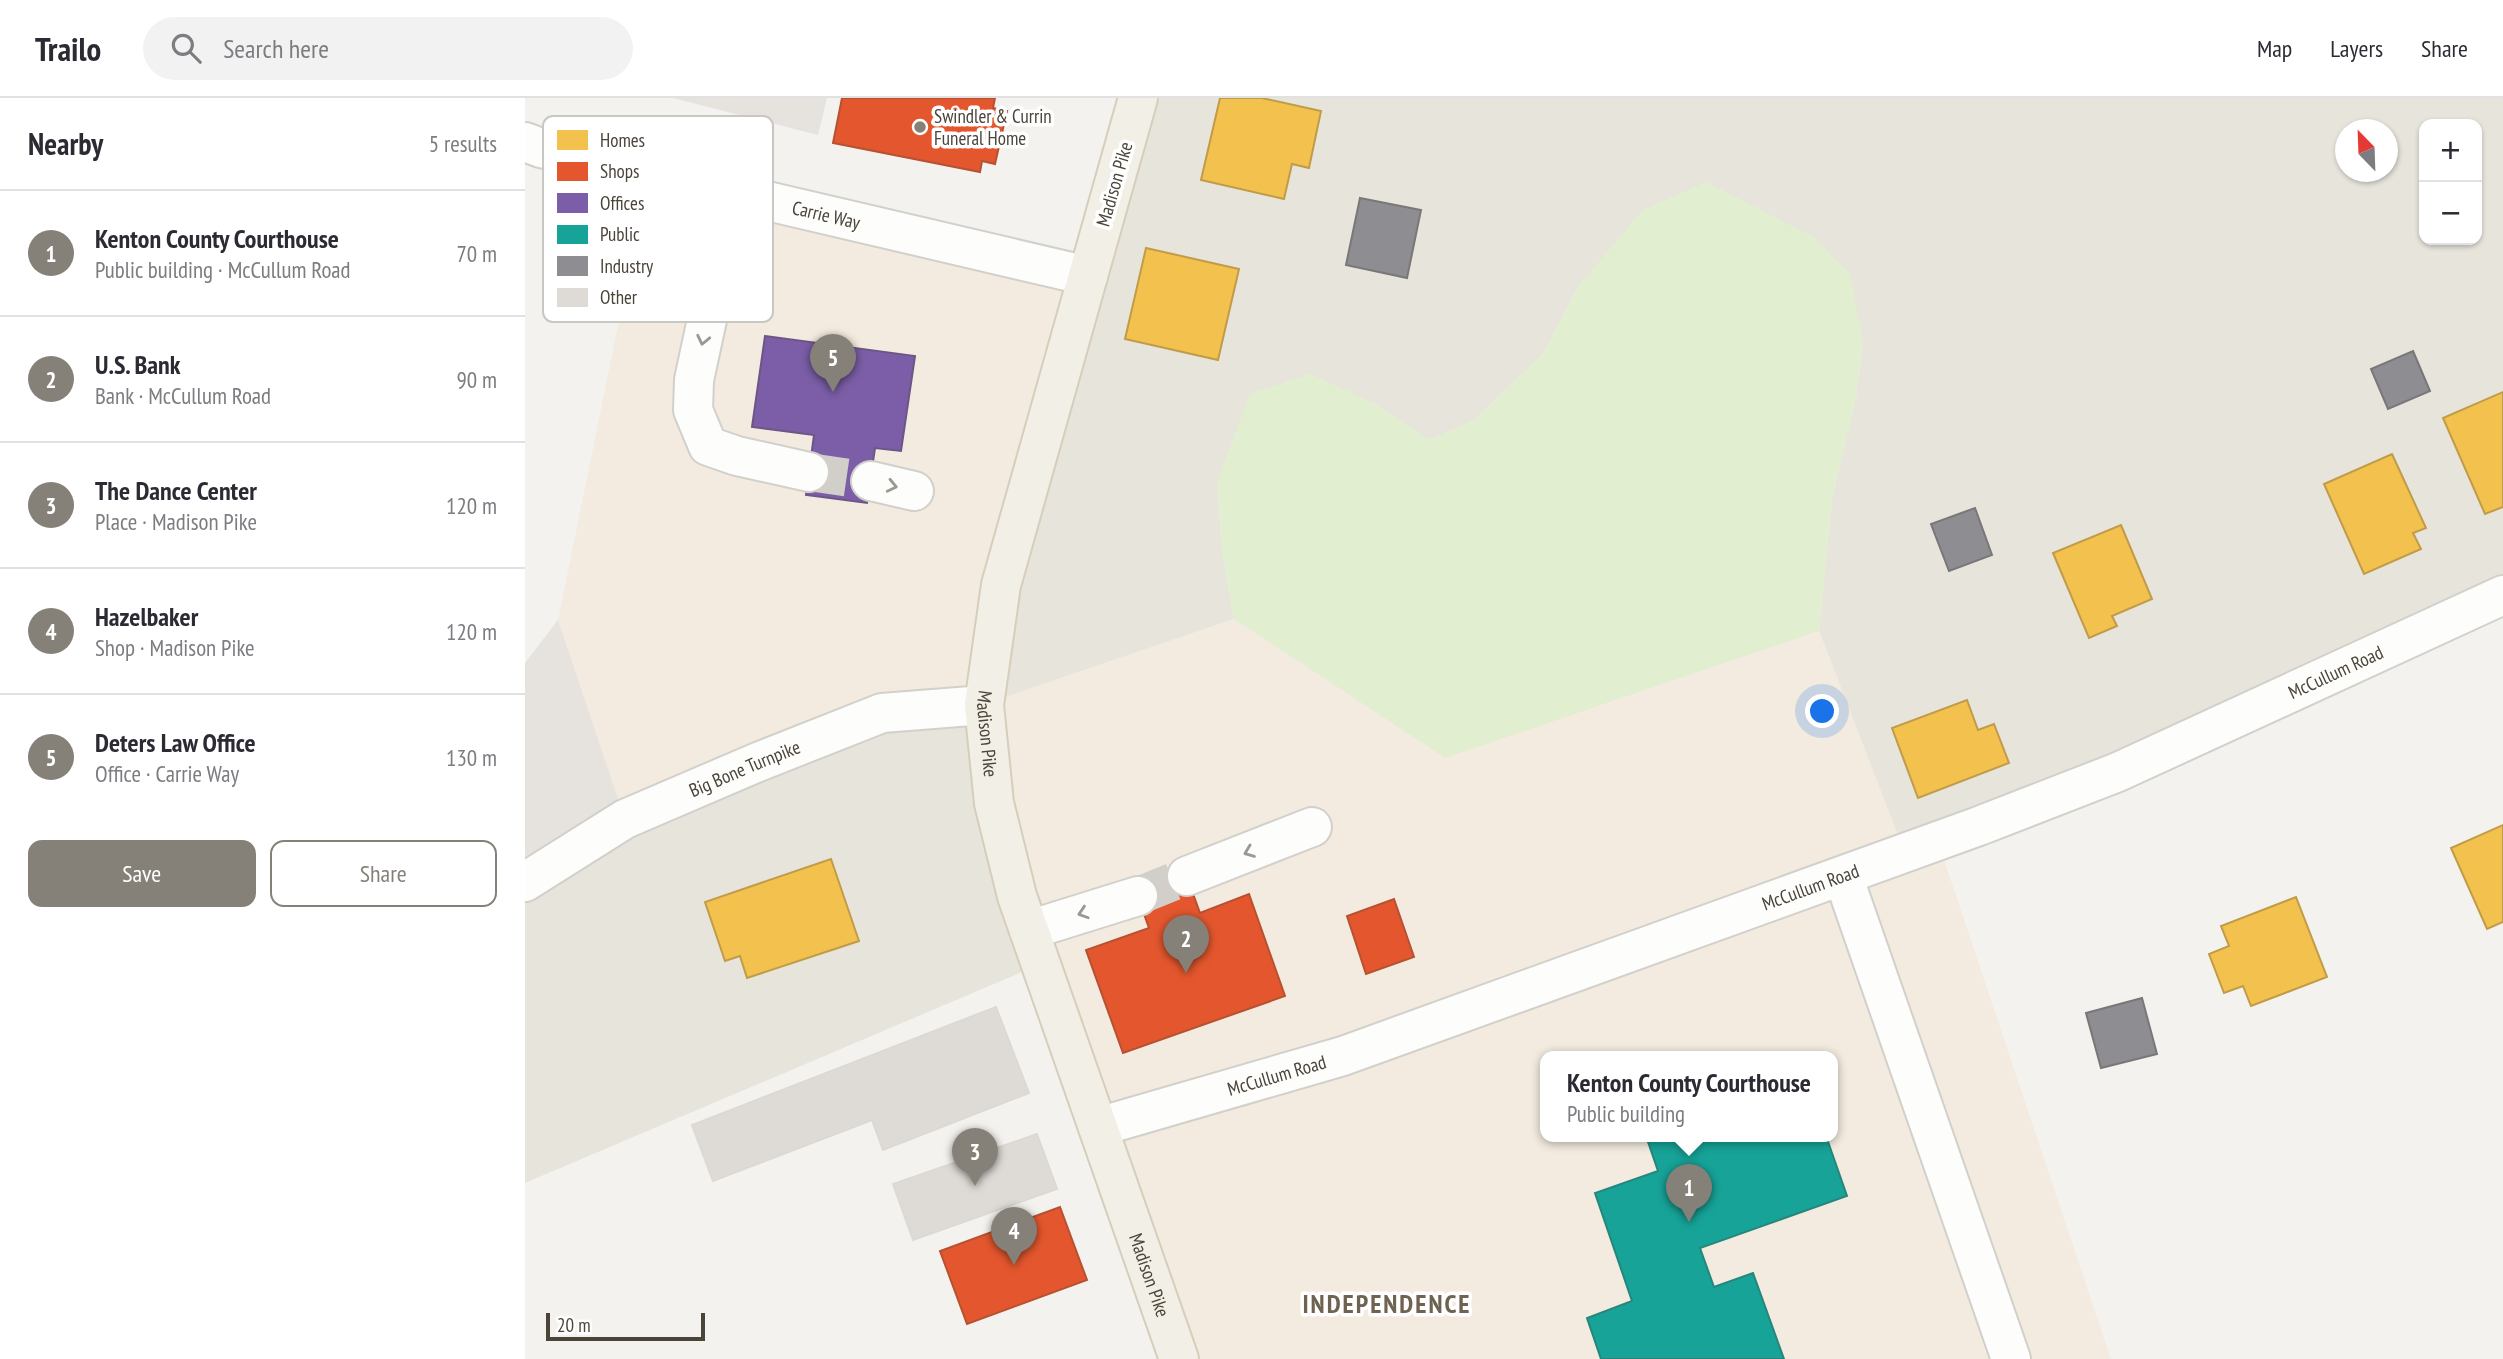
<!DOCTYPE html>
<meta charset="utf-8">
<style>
:root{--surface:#fff;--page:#f2f2f3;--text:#2b2b33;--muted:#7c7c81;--line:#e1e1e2;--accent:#868178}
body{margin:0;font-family:"PT Sans Narrow",sans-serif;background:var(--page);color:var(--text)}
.controls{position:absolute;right:21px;top:21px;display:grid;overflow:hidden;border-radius:14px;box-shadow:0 2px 5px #0004}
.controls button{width:63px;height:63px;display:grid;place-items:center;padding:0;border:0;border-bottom:2px solid var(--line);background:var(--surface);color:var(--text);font:35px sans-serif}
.compass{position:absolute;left:1810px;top:21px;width:63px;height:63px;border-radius:50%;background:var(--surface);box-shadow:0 2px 5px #0004;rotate:337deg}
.scale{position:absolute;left:21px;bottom:18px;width:159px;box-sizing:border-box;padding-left:7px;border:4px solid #4b4439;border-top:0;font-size:19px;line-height:24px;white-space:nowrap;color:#4b4439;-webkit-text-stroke:5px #fff;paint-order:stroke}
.you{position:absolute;left:1298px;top:614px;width:24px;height:24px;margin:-18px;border:5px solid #fff;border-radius:50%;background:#1a73e8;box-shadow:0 0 0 10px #1a73e833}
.badge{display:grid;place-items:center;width:46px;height:46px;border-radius:50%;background:var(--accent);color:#fff;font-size:23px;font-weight:700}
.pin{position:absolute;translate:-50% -58px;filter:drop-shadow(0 2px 4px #0008)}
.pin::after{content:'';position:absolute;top:37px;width:24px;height:21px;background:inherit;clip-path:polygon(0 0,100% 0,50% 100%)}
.popup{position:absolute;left:1015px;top:953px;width:298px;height:91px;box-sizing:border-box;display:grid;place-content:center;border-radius:14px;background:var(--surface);filter:drop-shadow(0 2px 5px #0005);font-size:23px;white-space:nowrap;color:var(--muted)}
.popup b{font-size:26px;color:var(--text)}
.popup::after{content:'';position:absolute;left:50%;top:100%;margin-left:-14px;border:14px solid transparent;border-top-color:var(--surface)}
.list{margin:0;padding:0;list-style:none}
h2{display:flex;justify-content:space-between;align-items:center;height:91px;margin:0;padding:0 28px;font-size:30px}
h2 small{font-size:23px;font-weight:400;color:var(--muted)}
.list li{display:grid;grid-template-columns:46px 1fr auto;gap:21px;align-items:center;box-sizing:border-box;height:126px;padding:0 28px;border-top:2px solid var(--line)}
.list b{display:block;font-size:26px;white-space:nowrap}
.list p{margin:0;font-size:23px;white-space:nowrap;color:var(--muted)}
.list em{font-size:23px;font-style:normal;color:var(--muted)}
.actions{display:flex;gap:14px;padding:21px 28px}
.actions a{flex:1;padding:16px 0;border:2px solid var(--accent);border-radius:14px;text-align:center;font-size:24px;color:var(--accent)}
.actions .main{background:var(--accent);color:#fff}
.icon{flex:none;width:38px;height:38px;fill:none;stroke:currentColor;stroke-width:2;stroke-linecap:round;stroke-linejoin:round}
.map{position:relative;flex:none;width:1978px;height:1261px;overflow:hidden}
header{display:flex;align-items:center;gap:42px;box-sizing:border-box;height:98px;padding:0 35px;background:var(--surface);border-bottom:2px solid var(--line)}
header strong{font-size:33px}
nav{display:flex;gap:38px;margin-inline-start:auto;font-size:24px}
.search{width:490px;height:63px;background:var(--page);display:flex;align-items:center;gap:18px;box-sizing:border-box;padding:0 24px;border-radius:38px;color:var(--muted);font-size:26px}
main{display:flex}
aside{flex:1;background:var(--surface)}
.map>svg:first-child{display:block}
.residential{fill:#e7e4dc;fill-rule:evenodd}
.commercial{fill:#f3ebdf;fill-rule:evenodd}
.industrial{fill:#e6e2de}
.green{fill:#e1eecf}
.parking{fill:#e6e3df}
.homes{fill:#f2c14e;stroke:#c09c48;stroke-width:2}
.shops{fill:#e4572e;stroke:#b65131;stroke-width:2}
.offices{fill:#7b5ea7;stroke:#6d5686;stroke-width:2}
.public{fill:#17a398;stroke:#27867c;stroke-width:2}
.industry{fill:#8d8d92;stroke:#797777;stroke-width:2}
.building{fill:#dedbd6;stroke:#dcd9d4;stroke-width:2}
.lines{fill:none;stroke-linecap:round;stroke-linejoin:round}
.minor-tunnel{stroke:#d2cfca;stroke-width:38;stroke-dasharray:38 19;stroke-linecap:butt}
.minor-casing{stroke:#d2d0cb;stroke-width:42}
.major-casing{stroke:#d6cebb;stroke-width:42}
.minor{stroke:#fdfdfc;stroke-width:38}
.major{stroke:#f2efe6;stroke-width:38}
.oneway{stroke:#9b9791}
.poi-dot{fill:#868178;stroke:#fff;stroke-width:2.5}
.labels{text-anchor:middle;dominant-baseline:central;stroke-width:7;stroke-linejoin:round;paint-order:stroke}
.poi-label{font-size:19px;fill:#4b4439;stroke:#fff;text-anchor:start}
.street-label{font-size:19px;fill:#4b4439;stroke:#fff}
.district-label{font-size:26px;font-weight:bold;letter-spacing:2px;fill:#6e6250;stroke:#fff}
.key{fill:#fff;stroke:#c9c7c4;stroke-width:2}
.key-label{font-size:19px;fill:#4b4439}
</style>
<header>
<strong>Trailo</strong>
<div class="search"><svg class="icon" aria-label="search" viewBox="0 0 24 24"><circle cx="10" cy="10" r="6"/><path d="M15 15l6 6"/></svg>Search here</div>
<nav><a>Map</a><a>Layers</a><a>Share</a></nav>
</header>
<main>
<aside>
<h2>Nearby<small>5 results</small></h2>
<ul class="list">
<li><span class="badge">1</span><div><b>Kenton County Courthouse</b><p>Public building · McCullum Road</p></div><em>70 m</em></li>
<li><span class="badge">2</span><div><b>U.S. Bank</b><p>Bank · McCullum Road</p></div><em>90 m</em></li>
<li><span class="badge">3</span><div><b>The Dance Center</b><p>Place · Madison Pike</p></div><em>120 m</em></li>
<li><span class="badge">4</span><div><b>Hazelbaker</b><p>Shop · Madison Pike</p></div><em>120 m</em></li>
<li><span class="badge">5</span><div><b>Deters Law Office</b><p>Office · Carrie Way</p></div><em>130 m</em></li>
</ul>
<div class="actions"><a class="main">Save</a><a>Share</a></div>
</aside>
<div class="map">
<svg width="1978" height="1261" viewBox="0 0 1978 1261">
<rect width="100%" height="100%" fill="#f4f2ee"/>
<path class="residential" d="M613 0H1978V497L1380 756 1294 533 1307 400 1331 299 1338 244 1055 186 1018 256 948 323 904 342 847 304 692 384 697 452 709 521 459 607 516 866 0 1085V784L233 664 459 607ZM1899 26H1952V142H1899ZM1820 32H1862V74H1820Z"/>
<path class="commercial" d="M124 75 563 178 459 606 709 521 920 660 1294 533 1380 755 1413 744 1586 1261H654L563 1000 459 607 357 615 100 721 33 522ZM1020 958H1308V1038H1020Z"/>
<path class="industrial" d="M33 522 100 721 0 783V565Z"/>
<path class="green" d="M1181 84 1289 139 1325 176 1338 244 1331 299 1307 400 1294 533 920 660 709 521 697 452 692 384 725 296 785 276 847 304 904 342 948 323 1018 256 1055 186 1118 112Z"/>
<path class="parking" d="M148 0H302L293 37Z"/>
<g class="homes">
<path d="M695 0H737L796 13 784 70 767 66 759 101 676 82Z"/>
<path d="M621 150 714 171 693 262 600 241Z"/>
<path d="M1978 294V409L1960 416 1918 320Z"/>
<path d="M1867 356 1901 430 1888 435 1896 451 1839 476 1799 386Z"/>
<path d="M1596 427 1627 501 1587 518 1592 528 1564 540 1528 455Z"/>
<path d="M1442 602 1453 632 1469 626 1484 665 1393 700 1367 630Z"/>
<path d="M1978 727V824L1962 831 1926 750Z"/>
<path d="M306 761 334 843 222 880 215 858 200 863 180 804Z"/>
<path d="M1771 799 1802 879 1726 908 1718 888 1699 895 1684 856 1704 848 1696 828Z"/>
</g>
<g class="shops">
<path d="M317 0H470L468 10 482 13 470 66 457 63 455 74 308 45Z"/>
<path d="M658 768 675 815 724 796 760 898 598 955 561 852 624 830 608 785Z"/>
<path d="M869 801 889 859 841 876 822 818Z"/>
<path d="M535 1109 562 1182 442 1226 415 1153Z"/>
</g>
<path class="offices" d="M240 238 390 258 376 353 350 350 342 405 281 397 289 337 227 329Z"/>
<path class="public" d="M1121 1038H1301L1322 1098 1175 1150 1189 1189 1228 1175 1259 1261H1076L1062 1220 1107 1203 1070 1095 1133 1073Z"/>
<g class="industry">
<path d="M835 100 896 112 882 180 821 167Z"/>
<path d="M1888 253 1905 293 1863 311 1846 271Z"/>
<path d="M1450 410 1467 457 1424 473 1406 426Z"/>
<path d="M1617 900 1632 956 1576 970 1561 915Z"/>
</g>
<g class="building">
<path d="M471 909 504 995 358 1052 347 1022 188 1083 167 1027Z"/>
<path d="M512 1036 532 1091 388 1142 368 1086Z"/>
</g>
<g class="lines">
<g class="minor-tunnel">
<path d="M284 374 346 383"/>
<path d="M613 798 662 778"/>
</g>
<defs>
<g id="minor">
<path id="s1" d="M0 44 16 50 563 178"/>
<path d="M192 175 169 282 168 312 183 348 212 358 284 374"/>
<path d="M346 383 389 393"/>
<path d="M662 778 787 729"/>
<path d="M1318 778 1486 1261"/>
<path id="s2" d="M0 784 100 721 233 664 357 615 459 607"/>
<path d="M504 832 613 798"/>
<path id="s3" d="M573 1029 818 958 1454 728 1593 674 1978 497"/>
</g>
<g id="major">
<path id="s4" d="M613 0 476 487 459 607 469 705 492 798 654 1261"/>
</g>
</defs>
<use href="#minor" class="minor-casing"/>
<use href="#major" class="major-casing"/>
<use href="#minor" class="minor"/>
<use href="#major" class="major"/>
</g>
<defs><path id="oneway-chevron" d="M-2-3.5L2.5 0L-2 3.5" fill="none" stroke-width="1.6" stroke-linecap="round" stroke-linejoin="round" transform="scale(1.75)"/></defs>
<g class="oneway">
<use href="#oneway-chevron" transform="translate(178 242) rotate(102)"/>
<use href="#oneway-chevron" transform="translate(367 388) rotate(13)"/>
<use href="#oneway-chevron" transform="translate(724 754) rotate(159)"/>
<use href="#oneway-chevron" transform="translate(558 815) rotate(162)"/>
</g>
<circle class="poi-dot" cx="395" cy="29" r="7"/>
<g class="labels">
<g class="poi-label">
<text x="409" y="18">Swindler &amp; Currin<tspan x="409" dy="22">Funeral Home</tspan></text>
</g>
<g class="street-label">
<text transform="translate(589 86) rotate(-74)">Madison Pike</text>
<text stroke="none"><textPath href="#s1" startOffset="310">Carrie Way</textPath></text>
<text stroke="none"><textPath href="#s3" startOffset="1320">McCullum Road</textPath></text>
<text stroke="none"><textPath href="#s4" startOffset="656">Madison Pike</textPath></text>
<text stroke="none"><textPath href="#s2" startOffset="248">Big Bone Turnpike</textPath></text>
<text stroke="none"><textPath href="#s3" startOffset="752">McCullum Road</textPath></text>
<text stroke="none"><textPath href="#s3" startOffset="186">McCullum Road</textPath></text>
<text stroke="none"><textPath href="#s4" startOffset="1223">Madison Pike</textPath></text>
</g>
<g class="district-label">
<text x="862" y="1205">INDEPENDENCE</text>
</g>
</g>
<rect x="18" y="18" width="230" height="206" rx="10" class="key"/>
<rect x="32" y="32" width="31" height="20" fill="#f2c14e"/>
<rect x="32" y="64" width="31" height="19" fill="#e4572e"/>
<rect x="32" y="95" width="31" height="20" fill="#7b5ea7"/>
<rect x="32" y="127" width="31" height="19" fill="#17a398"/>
<rect x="32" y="158" width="31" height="20" fill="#8d8d92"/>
<rect x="32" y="190" width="31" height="19" fill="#dedbd6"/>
<g class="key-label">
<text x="75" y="49">Homes</text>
<text x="75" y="80">Shops</text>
<text x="75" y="112">Offices</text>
<text x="75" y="143">Public</text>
<text x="75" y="175">Industry</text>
<text x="75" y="206">Other</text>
</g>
</svg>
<div class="controls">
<button>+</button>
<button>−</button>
</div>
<svg class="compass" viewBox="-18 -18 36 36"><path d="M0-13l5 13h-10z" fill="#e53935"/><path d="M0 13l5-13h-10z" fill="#7c7c81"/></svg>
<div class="scale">20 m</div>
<div class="you"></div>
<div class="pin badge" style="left:1164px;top:1124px">1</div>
<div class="popup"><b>Kenton County Courthouse</b>Public building</div>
<div class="pin badge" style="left:661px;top:875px">2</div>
<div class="pin badge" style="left:450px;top:1088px">3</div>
<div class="pin badge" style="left:489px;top:1167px">4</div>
<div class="pin badge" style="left:308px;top:294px">5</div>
</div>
</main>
